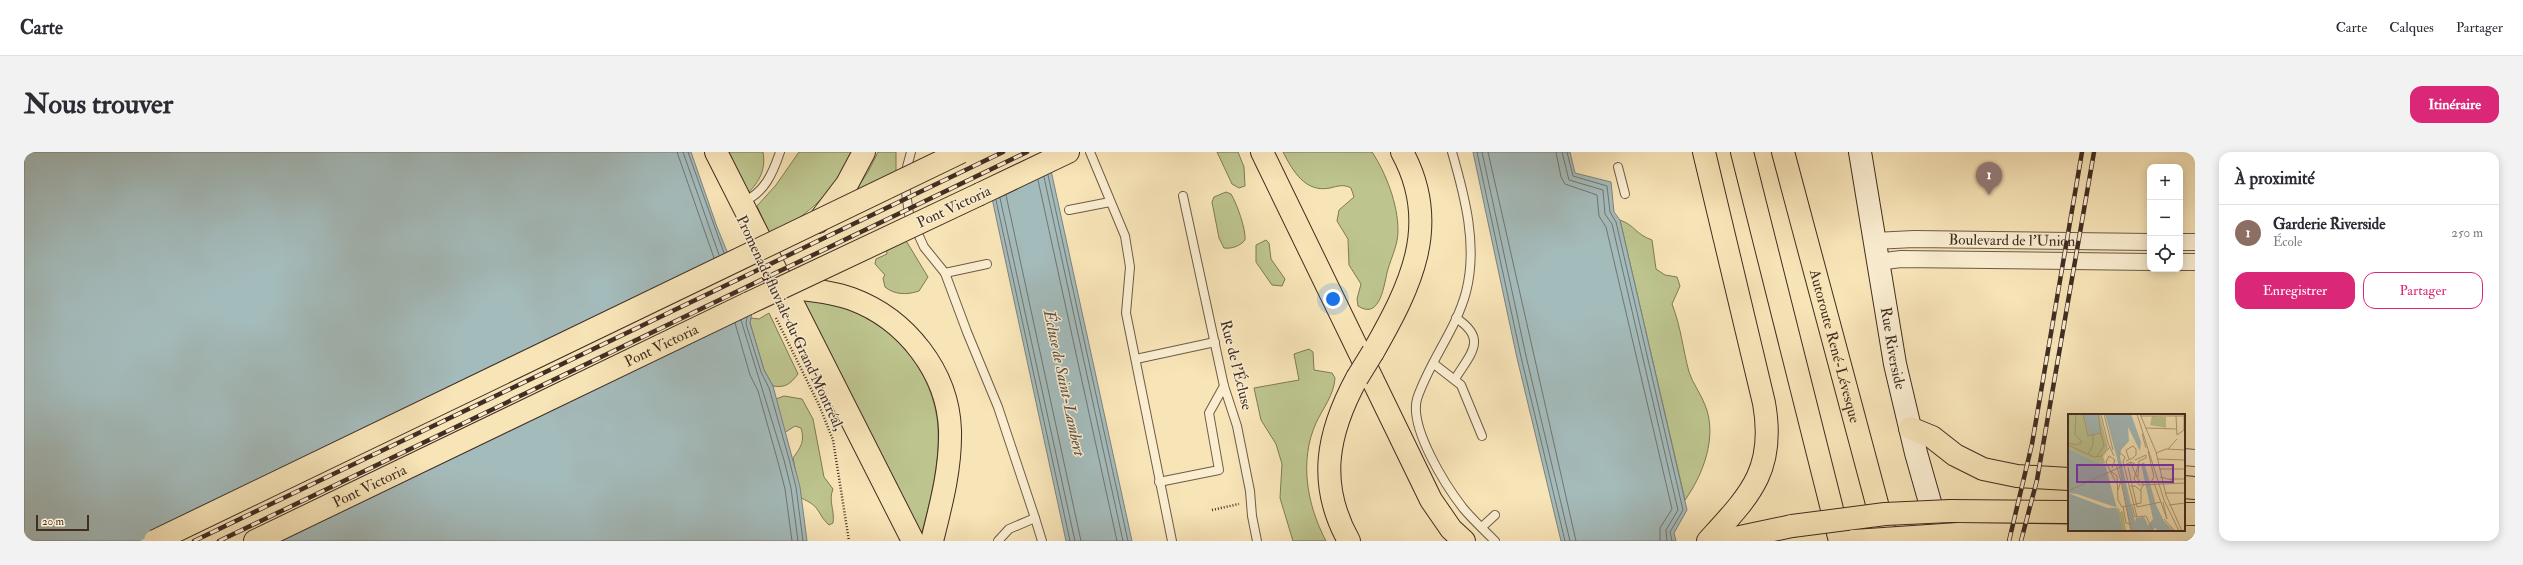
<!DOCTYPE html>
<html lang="fr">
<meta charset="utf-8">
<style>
:root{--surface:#fff;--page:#f2f2f3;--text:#2b2b33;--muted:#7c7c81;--line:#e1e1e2;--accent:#db2777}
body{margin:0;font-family:"IM FELL Double Pica",serif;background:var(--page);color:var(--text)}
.controls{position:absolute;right:12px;top:12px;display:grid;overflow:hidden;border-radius:8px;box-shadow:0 2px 10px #0003}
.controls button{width:36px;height:36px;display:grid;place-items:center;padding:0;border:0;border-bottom:1px solid var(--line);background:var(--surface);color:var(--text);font:20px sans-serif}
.scale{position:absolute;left:12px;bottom:10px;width:53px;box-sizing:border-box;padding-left:4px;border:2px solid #412d23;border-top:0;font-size:11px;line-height:14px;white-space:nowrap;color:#412d23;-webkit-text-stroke:3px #faedd0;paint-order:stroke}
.you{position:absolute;left:1309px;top:147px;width:14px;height:14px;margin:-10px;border:3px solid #fff;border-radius:50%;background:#1a73e8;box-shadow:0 0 0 6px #1a73e833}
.badge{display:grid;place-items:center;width:26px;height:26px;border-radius:50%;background:var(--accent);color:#fff;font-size:13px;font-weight:700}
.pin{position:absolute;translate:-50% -33px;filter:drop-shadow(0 1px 2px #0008)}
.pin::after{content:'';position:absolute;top:21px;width:14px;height:12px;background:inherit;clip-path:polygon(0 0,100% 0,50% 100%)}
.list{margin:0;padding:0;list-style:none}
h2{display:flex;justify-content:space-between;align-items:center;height:52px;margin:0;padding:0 16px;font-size:17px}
h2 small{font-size:13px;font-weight:400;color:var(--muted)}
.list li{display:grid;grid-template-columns:26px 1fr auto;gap:12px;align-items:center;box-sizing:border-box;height:56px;padding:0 16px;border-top:1px solid var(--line)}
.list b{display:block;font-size:15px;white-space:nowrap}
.list p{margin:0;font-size:13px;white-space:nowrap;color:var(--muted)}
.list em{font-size:13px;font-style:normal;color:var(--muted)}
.actions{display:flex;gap:8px;padding:12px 16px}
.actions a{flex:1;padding:9px 0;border:1px solid var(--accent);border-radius:12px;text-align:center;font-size:14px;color:var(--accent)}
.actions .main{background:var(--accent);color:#fff}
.icon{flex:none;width:22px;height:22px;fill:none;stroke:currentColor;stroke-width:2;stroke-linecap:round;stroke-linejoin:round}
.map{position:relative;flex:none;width:2171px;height:389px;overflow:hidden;border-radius:12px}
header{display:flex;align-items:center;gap:24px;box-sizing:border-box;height:56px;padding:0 20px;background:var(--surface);border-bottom:1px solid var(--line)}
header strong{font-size:19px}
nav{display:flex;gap:22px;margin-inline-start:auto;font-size:14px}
.intro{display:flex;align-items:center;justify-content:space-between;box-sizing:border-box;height:96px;padding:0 24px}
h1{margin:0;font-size:28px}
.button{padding:10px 18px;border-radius:12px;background:var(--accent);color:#fff;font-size:14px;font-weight:700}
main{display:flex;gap:24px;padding:0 24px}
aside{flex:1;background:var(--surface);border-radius:12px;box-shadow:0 2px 10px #0003}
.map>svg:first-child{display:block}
.green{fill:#bdc48e;stroke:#7f7858}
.water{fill:#a4bbbb;stroke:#7c827e}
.pier{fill:#f7e4b7}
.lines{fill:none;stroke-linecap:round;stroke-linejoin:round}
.shore{stroke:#72746f;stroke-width:1}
.lane-casing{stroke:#6e5b48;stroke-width:10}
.street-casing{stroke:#6e5b48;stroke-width:18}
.secondary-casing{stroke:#412d23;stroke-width:24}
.primary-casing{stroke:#412d23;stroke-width:24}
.highway-casing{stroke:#412d23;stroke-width:24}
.path{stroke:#412d23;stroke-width:2.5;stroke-dasharray:1 2;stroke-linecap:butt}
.lane{stroke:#faedd0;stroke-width:8}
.street{stroke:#faedd0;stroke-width:16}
.secondary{stroke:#faedd0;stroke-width:22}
.primary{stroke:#f7e4b7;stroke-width:22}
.highway{stroke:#f7e4b7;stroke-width:22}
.rail-casing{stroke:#412d23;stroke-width:4.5}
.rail{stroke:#faedd0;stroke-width:3;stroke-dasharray:9;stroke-linecap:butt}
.primary-bridge-casing{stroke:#412d23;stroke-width:24;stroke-linecap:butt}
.primary-bridge{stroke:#f7e4b7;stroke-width:22}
.labels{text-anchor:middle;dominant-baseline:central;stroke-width:3;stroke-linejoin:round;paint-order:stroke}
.street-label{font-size:15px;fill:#412d23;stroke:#faedd0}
.water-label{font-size:16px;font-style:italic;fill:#5a5049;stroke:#faedd0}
.inset-road{fill:none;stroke:#ae9b7c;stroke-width:1}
.view{fill:#7b2cbf;fill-opacity:0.15;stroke:#7b2cbf;stroke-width:2}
.inset-edge{fill:none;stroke:#412d23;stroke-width:2}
</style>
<header>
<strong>Carte</strong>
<nav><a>Carte</a><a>Calques</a><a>Partager</a></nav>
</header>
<div class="intro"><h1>Nous trouver</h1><a class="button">Itinéraire</a></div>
<main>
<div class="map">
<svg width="2171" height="389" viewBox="0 0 2171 389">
<rect width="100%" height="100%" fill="#f7e4b7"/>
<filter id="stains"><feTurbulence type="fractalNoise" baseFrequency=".005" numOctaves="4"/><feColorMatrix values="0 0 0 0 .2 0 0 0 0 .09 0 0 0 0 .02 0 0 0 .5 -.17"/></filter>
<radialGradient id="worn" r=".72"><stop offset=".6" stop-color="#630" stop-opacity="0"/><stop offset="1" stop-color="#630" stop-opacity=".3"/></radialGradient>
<g class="green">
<path d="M705 0H739C742 17 736 29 724 41Z"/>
<path d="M775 0H828C811 42 784 61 747 85L733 54 752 33Z"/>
<path d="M854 0H872V23L827 45 844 20Z"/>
<path d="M1193 0H1214L1220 15 1221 34 1215 36 1208 32Z"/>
<path d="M1259 0H1348C1362 21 1374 52 1374 79 1374 92 1368 104 1364 117 1360 131 1357 169 1334 154L1333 147 1337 132 1325 113 1324 87 1313 69 1315 58 1330 45 1327 36C1320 32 1314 34 1306 36 1281 41 1269 19 1259 0Z"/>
<path d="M1202 40 1207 42C1213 52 1222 77 1221 88 1216 94 1208 97 1200 96L1195 86 1188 50 1190 45Z"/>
<path d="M1596 68C1612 74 1611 82 1628 88L1632 117 1641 123 1653 125 1656 134 1648 152C1657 175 1659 198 1665 220 1669 232 1677 242 1681 253 1694 284 1679 323 1661 348Z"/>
<path d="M881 87 904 125 895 139C883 143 871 143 861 135L859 126 861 123 851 112 852 107 863 102 862 95Z"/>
<path d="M1242 88 1245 91 1247 107 1261 127 1258 134 1248 133 1232 110V93Z"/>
<path d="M779 147C790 149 802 150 812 152 867 165 911 221 914 276 916 312 906 349 897 384Z"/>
<path d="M745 161 774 222C766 232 762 236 749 234L740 218 726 171 727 166 735 167Z"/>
<path d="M1285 197 1289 200 1290 218 1308 221 1311 226C1310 243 1299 256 1292 271 1275 309 1283 353 1302 389H1269L1256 346 1258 312 1252 292 1237 268 1230 236 1275 228 1270 202Z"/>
<path d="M760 244 778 247 789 267 800 325 809 337C804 349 811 358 809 371L805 373C792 361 798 355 777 346L769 306C777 295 781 289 777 276L771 274 760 281 752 247Z"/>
</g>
<g class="water">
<path d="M0 0H667L693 75 728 160 726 171 740 218 749 234 776 335 783 389H0Z"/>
<path d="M958 0H1023L1108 389H1042Z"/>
<path d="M1449 0H1546L1551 21 1587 30 1590 60 1596 68 1663 358 1650 381 1652 389H1537L1493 206Z"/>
</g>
<g class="pier">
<path d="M956 0H1025L965 46Z"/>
<path d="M707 104 727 150 252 389H116Z"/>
</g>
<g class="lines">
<g class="shore">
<path d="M653 0 690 106"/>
<path d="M659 0 695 103"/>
<path d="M664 0 700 101"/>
<path d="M1453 0 1497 205 1541 389"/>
<path d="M1458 0 1502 204 1546 389"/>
<path d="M1464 0 1552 389"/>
<path d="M1532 0 1537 25 1541 32 1573 43 1575 64 1582 75 1648 357 1636 376V389"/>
<path d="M1538 0 1545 28 1579 38 1581 62 1588 72 1654 358 1642 378 1643 389"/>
<path d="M1543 0 1549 24 1583 34 1586 60 1592 70 1659 358 1646 380 1648 389"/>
<path d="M1024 23 1104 389"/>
<path d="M1020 25 1099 389"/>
<path d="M1014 28 1093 389"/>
<path d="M982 43 1057 389"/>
<path d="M976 46 1051 389"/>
<path d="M972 48 1046 389"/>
<path d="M723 165 722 172 737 220 745 236 765 307 772 335 779 389"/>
<path d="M717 168 760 308 767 336 774 389"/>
<path d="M711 171 726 223 734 239 754 310 761 337 768 389"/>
</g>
<defs>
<g id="lane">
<path d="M887 0 880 26 885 62 900 95 921 121 943 180 974 255 1011 366"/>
<path d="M1066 0 1101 84 1106 115 1102 161 1148 389"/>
<path d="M1428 0C1441 45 1454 94 1442 140 1432 178 1405 210 1393 247 1385 276 1422 334 1439 356 1449 368 1460 378 1471 389"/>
<path d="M1594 15 1601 42"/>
<path d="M1159 44 1200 234 1213 274 1226 339 1228 364 1233 389"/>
<path d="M718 50C740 42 749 21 756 0"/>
<path d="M1045 58 1086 50"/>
<path d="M921 121 963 112"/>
<path d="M1112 207 1191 190"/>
<path d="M1410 212 1437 233 1458 284"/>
<path d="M1431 227C1447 201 1464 187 1432 166"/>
<path d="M1135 330 1195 318 1185 261 1200 234"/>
<path d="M1458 375 1471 363"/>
<path d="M974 389 985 377 1011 366 1018 389"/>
</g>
<g id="street">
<path id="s1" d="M1850 89 1890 87 2126 90"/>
<path d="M2156 90H2171"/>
<path d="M1853 110 1877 107 2126 110"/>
<path d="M2156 110H2171"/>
<path d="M2160 305 2171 306"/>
</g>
<g id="secondary">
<path id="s2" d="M1836 0 1871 212 1892 301 1917 389"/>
</g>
<g id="primary">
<path d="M692 0 889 389"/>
<path d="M1238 0 1407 348 1427 377 1440 389"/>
<path d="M956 42 1044 0"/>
<path d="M794 70 823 32 840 0"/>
<path d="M778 137C795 139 812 141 828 147 882 167 924 220 926 278 927 316 917 353 908 389"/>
<path d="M1349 200C1386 135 1418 73 1378 0"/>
<path d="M1886 276 1908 285 1931 303 1959 317 1993 324 2045 327"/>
<path d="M2160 335 2171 336"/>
<path d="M1926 359 2045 360"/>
<path d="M2160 362H2171"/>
<path d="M1934 382 2171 385"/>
<path id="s3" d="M231 389 725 151"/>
<path d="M1325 389C1293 332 1303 281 1333 226"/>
<path d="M1697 389 1768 374"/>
</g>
<g id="highway">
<path d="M1680 0 1740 251C1752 318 1726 343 1684 389"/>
<path d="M1718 0 1816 389"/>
<path id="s4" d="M1759 0 1863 389"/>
</g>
</defs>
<use href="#lane" class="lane-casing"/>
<use href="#street" class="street-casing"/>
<use href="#secondary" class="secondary-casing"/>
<use href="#primary" class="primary-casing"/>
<use href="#highway" class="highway-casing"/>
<g class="path">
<path d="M752 166 795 253 809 288 825 389"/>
<path d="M1188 358 1215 352"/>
</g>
<use href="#lane" class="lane"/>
<use href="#street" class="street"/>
<use href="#secondary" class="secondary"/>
<use href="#primary" class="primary"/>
<use href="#highway" class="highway"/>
<defs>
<g id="rail">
<path d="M170 389 979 0"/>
<path d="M195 389 1003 0"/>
<path d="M1985 389 2008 292 2058 0"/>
<path d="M1997 389 2013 328 2070 0"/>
</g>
</defs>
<use href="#rail" class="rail-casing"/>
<use href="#rail" class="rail"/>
<defs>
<g id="primary-bridge">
<path d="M725 151 956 42"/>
<path d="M1333 226 1349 200"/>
<path d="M1768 374 1861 362 1926 359"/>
<path d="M131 389 937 0"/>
<path d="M1830 389 1934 382"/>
</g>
</defs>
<use href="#primary-bridge" class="primary-bridge-casing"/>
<use href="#primary-bridge" class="primary-bridge"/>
</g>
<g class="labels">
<g class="street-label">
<text transform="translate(930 55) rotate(-25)">Pont Victoria</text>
<text stroke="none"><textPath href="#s1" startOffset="138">Boulevard de l'Union</textPath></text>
<text transform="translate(766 171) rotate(65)">Promenade fluviale du Grand Montréal,</text>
<text stroke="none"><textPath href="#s3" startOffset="451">Pont Victoria</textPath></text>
<text stroke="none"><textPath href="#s4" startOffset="201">Autoroute René-Lévesque</textPath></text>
<text stroke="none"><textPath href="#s2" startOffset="199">Rue Riverside</textPath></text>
<text transform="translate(1212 213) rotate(76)">Rue de l'Écluse</text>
<text stroke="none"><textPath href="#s3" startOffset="127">Pont Victoria</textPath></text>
</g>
<g class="water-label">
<text transform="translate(1040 231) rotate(78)">Écluse de Saint-Lambert</text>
</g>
</g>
<g transform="translate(2044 262)">
<rect width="117" height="117" fill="#f7e4b7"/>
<path d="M0 0H32L40 34 35 41 37 50 26 47 0 34ZM84 2 98 3V14L82 11ZM51 94 52 98 55 97 58 117H55L49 101 48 95Z" fill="#bdc48e"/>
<path d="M16 0H29L33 18 21 21ZM37 0H63L73 28 72 37 60 13 61 27 53 36 52 43 67 108 68 104 76 103 80 111 85 105 73 50 76 48 88 91 96 107 106 117H89L88 114 82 117H63L49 44ZM0 34 26 47 37 50 55 117H0Z" fill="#a4bbbb"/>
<path d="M0 79 9 80 50 94H39Z" fill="#f7e4b7"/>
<path class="inset-road" d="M15 0 20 22 33 19 30 0M33 0 40 29 46 42M36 0 45 36M69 0 96 86 111 117M72 0 88 38 98 81 114 117M72 2H117M108 2 109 21 116 16V0M77 14 108 15M74 20 78 34M0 29 9 31 14 28 7 20 8 0M0 31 26 43 34 42 42 33M100 35 109 25M80 37 86 63 83 68M52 39 57 43 55 48 69 103 78 102 85 117M88 39 98 35 117 36M20 41 25 31V21M29 42 36 32 33 19M89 45 117 46M67 46 78 41V44M58 47 65 44 68 41V35L65 32 58 36 61 45M62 48 71 67 77 71M48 50 53 67M60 53 69 93 93 88M44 54 47 46 41 42 38 48 48 69M91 55H117M43 57 49 62 50 86 54 93 73 89V75L76 70M70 63 71 47 78 44M92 63 104 66M102 65H117M86 69 99 105 95 88M62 72H67L73 77M50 76 53 67 63 117M0 77 63 48 70 52 66 65 71 71 117 69M97 79H117M101 91 117 89M64 92 67 103H69M55 93 58 109 62 110M96 105 107 117"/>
<path class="view" d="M9 51H105V68H9Z"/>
<rect width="117" height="117" class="inset-edge"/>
</g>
<rect width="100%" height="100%" filter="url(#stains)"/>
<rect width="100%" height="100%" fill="url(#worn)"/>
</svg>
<div class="controls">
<button>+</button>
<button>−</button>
<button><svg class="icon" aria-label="locate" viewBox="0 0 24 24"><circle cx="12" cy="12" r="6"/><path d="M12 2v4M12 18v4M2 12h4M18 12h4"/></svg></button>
</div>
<div class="scale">20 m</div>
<div class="you"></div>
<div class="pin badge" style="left:1965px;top:43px;background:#8d6e63">1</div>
</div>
<aside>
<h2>À proximité<small></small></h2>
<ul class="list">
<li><span class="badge" style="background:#8d6e63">1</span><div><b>Garderie Riverside</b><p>École</p></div><em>250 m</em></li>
</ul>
<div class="actions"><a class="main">Enregistrer</a><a>Partager</a></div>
</aside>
</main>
